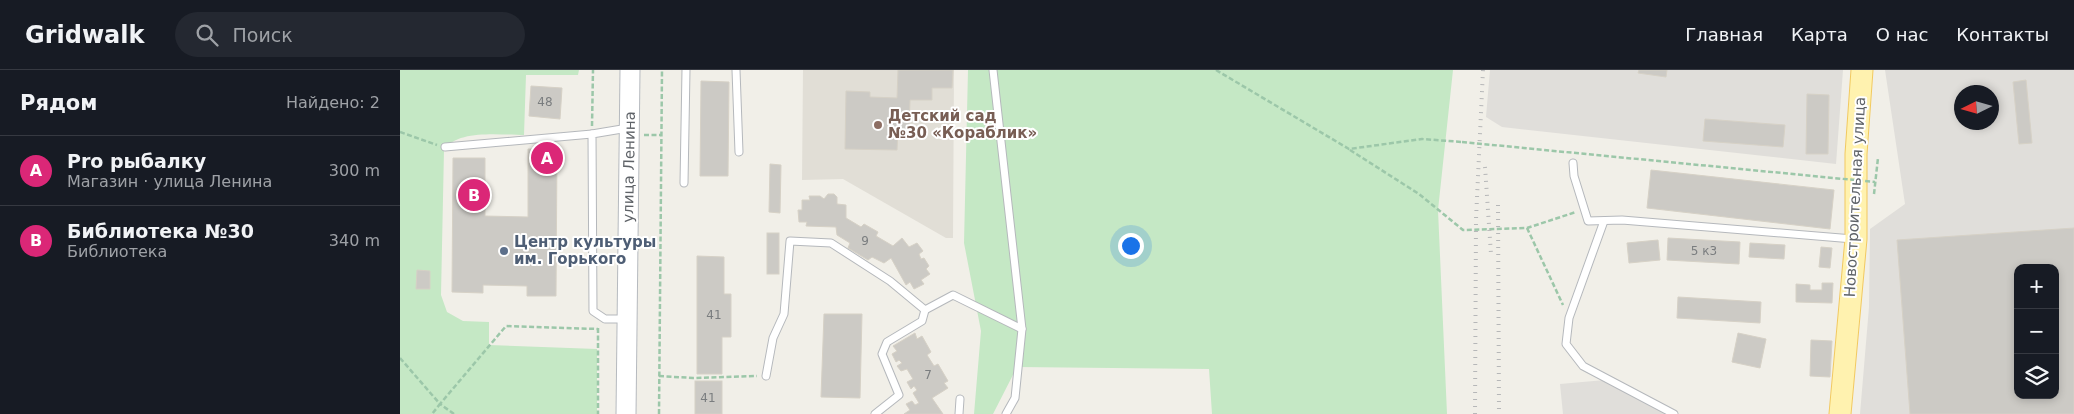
<!DOCTYPE html>
<html lang="ru">
<meta charset="utf-8">
<style>
:root{--surface:#171b24;--page:#242831;--text:#f1f3f6;--muted:#9ea1a6;--line:#363941;--accent:#db2777}
body{margin:0;font-family:"DejaVu Sans",sans-serif;background:var(--page);color:var(--text)}
.controls{position:absolute;right:15px;bottom:15px;display:grid;overflow:hidden;border-radius:10px;box-shadow:0 2px 8px #0003}
.controls button{width:45px;height:45px;display:grid;place-items:center;padding:0;border:0;border-bottom:1px solid var(--line);background:var(--surface);color:var(--text);font:25px sans-serif}
.compass{position:absolute;left:1554px;top:15px;width:45px;height:45px;border-radius:50%;background:var(--surface);box-shadow:0 2px 8px #0003;rotate:265deg}
.you{position:absolute;left:730px;top:175px;width:18px;height:18px;margin:-12px;border:4px solid #fff;border-radius:50%;background:#1a73e8;box-shadow:0 0 0 8px #1a73e833}
.badge{display:grid;place-items:center;width:32px;height:32px;border-radius:50%;background:var(--accent);color:#fff;font-size:16px;font-weight:700}
.pin{position:absolute;translate:-50% -50%;border:2px solid #fff;box-shadow:0 1px 5px #0006}
.list{margin:0;padding:0;list-style:none}
h2{display:flex;justify-content:space-between;align-items:center;height:65px;margin:0;padding:0 20px;font-size:21px}
h2 small{font-size:16px;font-weight:400;color:var(--muted)}
.list li{display:grid;grid-template-columns:32px 1fr auto;gap:15px;align-items:center;box-sizing:border-box;height:70px;padding:0 20px;border-top:1px solid var(--line)}
.list b{display:block;font-size:19px;white-space:nowrap}
.list p{margin:0;font-size:16px;white-space:nowrap;color:var(--muted)}
.list em{font-size:16px;font-style:normal;color:var(--muted)}
.icon{flex:none;width:28px;height:28px;fill:none;stroke:currentColor;stroke-width:2;stroke-linecap:round;stroke-linejoin:round}
.map{position:relative;flex:none;width:1674px;height:344px;overflow:hidden}
header{display:flex;align-items:center;gap:30px;box-sizing:border-box;height:70px;padding:0 25px;background:var(--surface);border-bottom:1px solid var(--line)}
header strong{font-size:24px}
nav{display:flex;gap:28px;margin-inline-start:auto;font-size:18px}
.search{width:350px;height:45px;background:var(--page);display:flex;align-items:center;gap:12px;box-sizing:border-box;padding:0 18px;border-radius:28px;color:var(--muted);font-size:19px}
main{display:flex}
aside{flex:1;background:var(--surface)}
.map>svg:first-child{display:block}
.industrial{fill:#e0deda;fill-rule:evenodd}
.education{fill:#e1ded6}
.green{fill:#c5e8c5}
.building{fill:#cccac5;stroke:#d6d1c6;fill-rule:evenodd}
.lines{fill:none;stroke-linecap:round;stroke-linejoin:round}
.service-casing{stroke:#b5b8bc;stroke-width:9}
.secondary-casing{stroke:#b6babf;stroke-width:21}
.primary-casing{stroke:#f2c960;stroke-width:23}
.path{stroke:#9cc7a9;stroke-width:2.5;stroke-dasharray:5 2.5;stroke-linecap:butt}
.service{stroke:#fff;stroke-width:7}
.secondary{stroke:#fff;stroke-width:19}
.primary{stroke:#fff2af;stroke-width:21}
.rail{stroke:#b6b7b8;stroke-width:4;stroke-dasharray:1 6;stroke-linecap:butt}
.path-bridge{stroke:#9cc7a9;stroke-width:2.5;stroke-dasharray:5 2.5;stroke-linecap:butt}
.education-dot{fill:#8d6e63;stroke:#fff;stroke-width:2}
.service-dot{fill:#5c6f8a;stroke:#fff;stroke-width:2}
.labels{text-anchor:middle;dominant-baseline:central;stroke-width:4;stroke-linejoin:round;paint-order:stroke}
.number-label{font-size:12px;fill:#7a7d7f}
.education-label{font-size:15px;font-weight:bold;fill:#785e54;stroke:#fff;text-anchor:start}
.street-label{font-size:15px;fill:#5f6368;stroke:#fff}
.service-label{font-size:15px;font-weight:bold;fill:#4e5e75;stroke:#fff;text-anchor:start}
</style>
<header>
<strong>Gridwalk</strong>
<div class="search"><svg class="icon" aria-label="search" viewBox="0 0 24 24"><circle cx="10" cy="10" r="6"/><path d="M15 15l6 6"/></svg>Поиск</div>
<nav><a>Главная</a><a>Карта</a><a>О нас</a><a>Контакты</a></nav>
</header>
<main>
<aside>
<h2>Рядом<small>Найдено: 2</small></h2>
<ul class="list">
<li><span class="badge">A</span><div><b>Pro рыбалку</b><p>Магазин · улица Ленина</p></div><em>300 m</em></li>
<li><span class="badge">B</span><div><b>Библиотека №30</b><p>Библиотека</p></div><em>340 m</em></li>
</ul>
</aside>
<div class="map">
<svg width="1674" height="344" viewBox="0 0 1674 344">
<rect width="100%" height="100%" fill="#f1efe8"/>
<g class="industrial">
<path d="M1090 0H1443L1436 94 1102 57 1086 47Z"/>
<path d="M1485 0H1674V344H1460L1469 237 1470 159 1505 134ZM1562 22H1592V52H1562ZM1618 198H1655V325H1618Z"/>
<path d="M1205 310 1272 344H1163L1160 314Z"/>
</g>
<path class="education" d="M403 0H554L553 168H546L443 109 402 110Z"/>
<g class="green">
<path d="M0 0H179L178 5H126L124 65C101 65 57 59 44 80L41 225 47 242 63 251 89 252V275L197 279V344H0Z"/>
<path d="M568 0H1053L1038 140 1047 344H812L809 299 617 297 593 344H574L581 261 564 173Z"/>
</g>
<g class="building">
<path d="M498 0H553L552 18H532V30H510L509 60H498L497 80 445 79 446 21 470 22V27L497 28Z"/>
<path d="M1239 0H1267L1266 7 1238 3Z"/>
<path d="M1626 10 1632 73 1619 74 1613 12Z"/>
<path d="M301 11 329 12 328 106H300Z"/>
<path d="M131 16 162 18 160 49 129 46Z"/>
<path d="M1407 24 1429 25 1428 84H1406Z"/>
<path d="M1305 49 1385 55 1383 77 1303 71Z"/>
<path d="M128 79H157L156 226H127V216L83 215V223L52 222 53 88H85V146L128 147Z"/>
<path d="M370 94 381 95 380 143 369 142Z"/>
<path d="M1251 100 1434 120 1430 159 1247 138Z"/>
<path d="M428 124H434L437 127V134L446 135V148L461 157 464 154 478 162 476 166 493 176 502 168 509 177 517 173 523 181 519 184 521 189 524 188 529 196 526 199 530 204 521 210 524 214 514 219 510 212 506 215 491 188 484 193 472 187 468 190 448 178 450 173 437 165 436 157 406 156 407 152H399L398 140H402V130H410L409 126H420L424 129Z"/>
<path d="M1674 158V344H1510L1497 170ZM1618 198H1655V325H1618Z"/>
<rect x="367" y="163" width="12" height="41"/>
<path d="M1268 168 1340 172 1339 194 1267 190Z"/>
<path d="M1258 170 1260 190 1229 193 1227 173Z"/>
<path d="M1350 173 1385 175 1384 189 1349 187Z"/>
<path d="M1421 177 1432 178 1430 198 1419 197Z"/>
<path d="M297 186 324 187V224H331V267H322V304H297Z"/>
<path d="M17 200 30 201V219H16Z"/>
<path d="M1422 213H1433L1432 233 1396 232V214L1410 215V220H1422Z"/>
<path d="M1278 227 1361 232 1360 253 1277 248Z"/>
<path d="M424 244H462L460 328 421 327Z"/>
<path d="M515 263 517 269 522 266 531 282 527 285 534 296 538 294 548 311 544 313 548 318 532 328 543 344H504L510 340 506 334 512 331 515 335 519 333 513 323 517 320 514 316 511 319 507 312 513 309 507 299 501 301 497 296 502 293 499 290 496 292 492 284 497 281 493 276Z"/>
<path d="M1338 263 1366 269 1360 298 1332 292Z"/>
<path d="M1411 270 1432 271 1430 307 1410 306Z"/>
<rect x="295" y="311" width="27" height="33"/>
</g>
<g class="lines">
<defs>
<g id="service">
<path d="M336 0 339 82"/>
<path d="M593 0 622 259 615 328 606 344"/>
<path d="M45 77 192 64"/>
<path d="M1173 93 1174 106 1188 151 1222 150 1453 169"/>
<path d="M284 113 286 0"/>
<path d="M1204 151 1169 248 1166 274 1183 296 1274 344"/>
<path d="M227 249H205L193 241 192 64 228 58"/>
<path d="M366 306 373 268 384 244 390 171 431 173 490 211 525 240 553 225 622 259"/>
<path d="M475 344 499 325 482 284 487 272 522 251 525 240"/>
<path d="M559 344 560 329"/>
</g>
<path id="secondary" d="M226 344 230 0"/>
<path id="primary" d="M1440 344 1456 169V84L1462 0"/>
</defs>
<use href="#service" class="service-casing"/>
<use href="#secondary" class="secondary-casing"/>
<use href="#primary" class="primary-casing"/>
<g class="path">
<path d="M816 0 949 79 1022 69 1062 72"/>
<path d="M192 56 193 0"/>
<path d="M0 62 37 75"/>
<path d="M244 65H261"/>
<path d="M950 80 1019 124 1063 160 1127 158 1176 142"/>
<path d="M1474 124 1478 88"/>
<path d="M1127 158 1163 235"/>
<path d="M198 258V344"/>
<path d="M0 288 40 334 32 344"/>
<path d="M259 306 293 308 357 306"/>
<path d="M54 344 40 334 106 256 198 259"/>
<path d="M259 344 262 0"/>
</g>
<use href="#service" class="service"/>
<use href="#secondary" class="secondary"/>
<use href="#primary" class="primary"/>
<g class="rail">
<path d="M1085 97 1091 184"/>
<path d="M1098 135 1099 344"/>
<path d="M1075 344 1076 149 1083 0"/>
</g>
<path class="path-bridge" d="M1062 72 1475 112"/>
</g>
<circle class="education-dot" cx="478" cy="55" r="5"/>
<circle class="service-dot" cx="104" cy="181" r="5"/>
<g class="labels">
<g class="number-label">
<text x="145" y="32">48</text>
<text x="465" y="171">9</text>
<text x="1304" y="181">5 к3</text>
<text x="314" y="245">41</text>
<text x="528" y="305">7</text>
<text x="308" y="328">41</text>
</g>
<g class="education-label">
<text x="488" y="46">Детский сад<tspan x="488" dy="17">№30 «Кораблик»</tspan></text>
</g>
<g class="street-label">
<text transform="translate(229 97) rotate(-89)">улица Ленина</text>
<text transform="translate(1455 127) rotate(-87)">Новостроительная улица</text>
</g>
<g class="service-label">
<text x="114" y="172">Центр культуры<tspan x="114" dy="17">им. Горького</tspan></text>
</g>
</g>
</svg>
<div class="controls">
<button>+</button>
<button>−</button>
<button><svg class="icon" aria-label="layers" viewBox="0 0 24 24"><path d="M12 4l9 5-9 5-9-5zM3 14l9 5 9-5"/></svg></button>
</div>
<svg class="compass" viewBox="-18 -18 36 36"><path d="M0-13l5 13h-10z" fill="#e53935"/><path d="M0 13l5-13h-10z" fill="#9ea1a6"/></svg>
<div class="you"></div>
<div class="pin badge" style="left:147px;top:88px">A</div>
<div class="pin badge" style="left:74px;top:125px">B</div>
</div>
</main>
